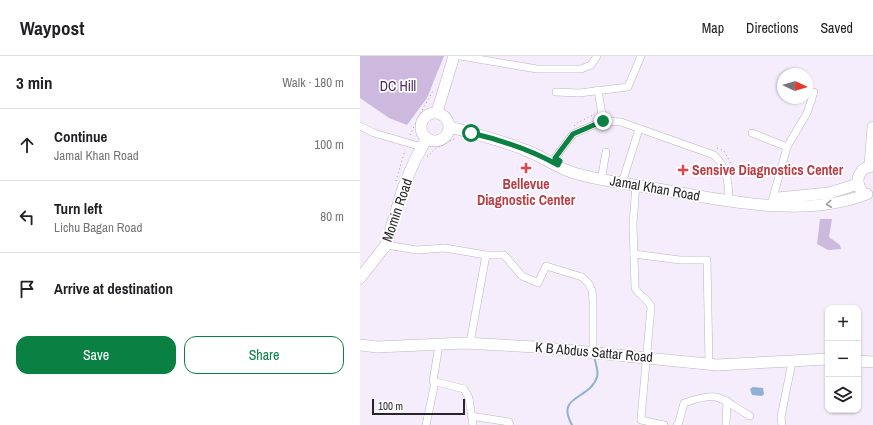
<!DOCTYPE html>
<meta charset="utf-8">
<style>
:root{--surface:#fff;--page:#f6f6f6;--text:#202124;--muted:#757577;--line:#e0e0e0;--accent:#0b8043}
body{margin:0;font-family:"Archivo Narrow",sans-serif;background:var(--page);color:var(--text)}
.controls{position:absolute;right:12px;bottom:12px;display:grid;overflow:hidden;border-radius:8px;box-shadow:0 1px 3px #0004}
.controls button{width:36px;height:36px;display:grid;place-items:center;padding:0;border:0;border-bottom:1px solid var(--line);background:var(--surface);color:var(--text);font:20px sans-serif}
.compass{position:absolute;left:417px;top:12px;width:36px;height:36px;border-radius:50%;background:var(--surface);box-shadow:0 1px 3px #0004;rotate:94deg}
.scale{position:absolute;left:12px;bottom:10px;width:93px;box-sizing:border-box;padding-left:4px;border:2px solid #29262b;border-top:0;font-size:11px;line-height:14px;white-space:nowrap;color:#29262b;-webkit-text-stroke:3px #fefefe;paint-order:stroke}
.stop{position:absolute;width:12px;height:12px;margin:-9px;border:3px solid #0b8043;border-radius:50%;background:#fff}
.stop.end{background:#0b8043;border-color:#fff;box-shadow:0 1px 4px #0008}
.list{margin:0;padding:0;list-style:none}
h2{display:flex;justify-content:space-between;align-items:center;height:52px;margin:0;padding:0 16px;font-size:17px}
h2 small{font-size:13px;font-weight:400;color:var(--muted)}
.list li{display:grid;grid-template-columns:26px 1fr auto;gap:12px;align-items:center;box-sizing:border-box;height:72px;padding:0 16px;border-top:1px solid var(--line)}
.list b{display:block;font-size:15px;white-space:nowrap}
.list p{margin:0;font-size:13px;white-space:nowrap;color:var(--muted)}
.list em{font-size:13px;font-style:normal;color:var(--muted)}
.actions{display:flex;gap:8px;padding:12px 16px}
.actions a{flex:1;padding:9px 0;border:1px solid var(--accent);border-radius:12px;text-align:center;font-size:14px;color:var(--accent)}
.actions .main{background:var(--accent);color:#fff}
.icon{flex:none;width:22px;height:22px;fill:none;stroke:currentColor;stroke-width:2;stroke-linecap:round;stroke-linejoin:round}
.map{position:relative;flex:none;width:513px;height:369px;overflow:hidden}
header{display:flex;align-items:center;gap:24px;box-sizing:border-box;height:56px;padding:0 20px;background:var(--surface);border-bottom:1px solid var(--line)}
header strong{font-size:19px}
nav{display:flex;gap:22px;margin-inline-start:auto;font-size:14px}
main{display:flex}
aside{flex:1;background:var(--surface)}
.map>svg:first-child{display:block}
.green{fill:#ceb9de}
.water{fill:#91b1d4}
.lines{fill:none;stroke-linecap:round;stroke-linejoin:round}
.stream{stroke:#91b1d4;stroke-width:2}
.street-casing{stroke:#bcb4c2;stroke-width:8}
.secondary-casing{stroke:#bcb4c2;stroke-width:12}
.path{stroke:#a19ca6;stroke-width:1;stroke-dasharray:1 3;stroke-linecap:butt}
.street{stroke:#fff;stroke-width:7}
.secondary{stroke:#fff;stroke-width:11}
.oneway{stroke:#9f9da0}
.route{stroke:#0b8043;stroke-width:5}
.health-dot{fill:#e0444e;stroke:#fefefe;stroke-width:1.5}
.labels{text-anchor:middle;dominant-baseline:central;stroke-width:3.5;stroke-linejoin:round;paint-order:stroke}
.park-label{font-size:14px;fill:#4a2b5e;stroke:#fefefe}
.health-label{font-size:14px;font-weight:bold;fill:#be3a42;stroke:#fefefe;text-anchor:start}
.street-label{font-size:14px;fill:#29262b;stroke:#fefefe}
</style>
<header>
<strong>Waypost</strong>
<nav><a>Map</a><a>Directions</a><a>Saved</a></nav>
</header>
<main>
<aside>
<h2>3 min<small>Walk · 180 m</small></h2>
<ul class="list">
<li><svg class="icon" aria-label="ahead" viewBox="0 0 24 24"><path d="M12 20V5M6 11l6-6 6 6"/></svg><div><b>Continue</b><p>Jamal Khan Road</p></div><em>100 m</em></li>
<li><svg class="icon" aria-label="left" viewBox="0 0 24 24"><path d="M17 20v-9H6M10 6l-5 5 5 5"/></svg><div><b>Turn left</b><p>Lichu Bagan Road</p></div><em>80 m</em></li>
<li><svg class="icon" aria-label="arrive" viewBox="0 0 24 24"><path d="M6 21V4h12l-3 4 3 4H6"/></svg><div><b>Arrive at destination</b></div></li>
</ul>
<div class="actions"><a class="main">Save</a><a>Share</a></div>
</aside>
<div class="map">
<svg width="513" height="369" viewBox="0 0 513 369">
<rect width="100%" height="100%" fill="#f5edfb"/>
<g class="green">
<path d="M0 0H84L67 42 47 69 29 62 0 42Z"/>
<path d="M460 163H472L469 181 480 189 481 193 468 194 457 188Z"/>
</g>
<path class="water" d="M393 331 403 332 404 338 402 340 392 339 390 333Z"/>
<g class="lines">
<path class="stream" d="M212 369C195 339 230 344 237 321 239 315 235 306 234 300"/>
<defs>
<g id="street">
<path d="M100 0 177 13H221L231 9 237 0"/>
<path d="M238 34 243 65"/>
<path d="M196 36 219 37 268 31 281 0"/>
<path d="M0 70 14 77 62 91"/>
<path d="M392 77 427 91"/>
<path d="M195 102 213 78 243 65 261 66 354 99C367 112 368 123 369 141"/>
<path d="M242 119 246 96"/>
<path d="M262 127 279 73"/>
<path d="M276 129 273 168 275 232C279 240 288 242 291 251L281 362V364L304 369"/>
<path d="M411 149 427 91 447 57 454 36"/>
<path d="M26 189 57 194 85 192 126 199H144L162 220 178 227 186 210 222 221 229 228 232 235 233 245V296"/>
<path d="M274 198 320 204H347L349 308"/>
<path d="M110 287 126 199"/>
<path d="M79 289 73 325 104 333 109 342 113 369"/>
<path d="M111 360 149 366 150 369"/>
<path d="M66 369 75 326"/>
<path d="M317 369 319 366 324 347C361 334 359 342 390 360"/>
<path d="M366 369 367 345"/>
<path d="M422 369 421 361 432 306"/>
</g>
<g id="secondary">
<path d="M77 56 94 0"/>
<circle cx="75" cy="71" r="14"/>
<path d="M90 71C115 78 141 84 165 94 182 100 197 112 214 117 241 125 270 128 298 133 363 144 443 163 507 138"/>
<path d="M510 110 513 71"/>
<path d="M501 134C494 123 500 111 513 110"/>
<path d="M418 142 469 137 498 128"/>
<path d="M0 222 26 189 43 132 55 104 67 82"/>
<path d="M0 289 17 291 105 287 176 291 357 309 468 303"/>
<path d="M498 305 513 306"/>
</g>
</defs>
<use href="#street" class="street-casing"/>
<use href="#secondary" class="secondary-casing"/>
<g class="path">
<path d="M214 70 217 67 235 58"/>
<path d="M50 79 59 60 74 33"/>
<path d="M357 92 364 95 373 111V116"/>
<path d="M67 101 76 92 96 82"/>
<path d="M36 125 45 94"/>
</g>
<use href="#street" class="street"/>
<use href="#secondary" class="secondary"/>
</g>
<defs><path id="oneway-chevron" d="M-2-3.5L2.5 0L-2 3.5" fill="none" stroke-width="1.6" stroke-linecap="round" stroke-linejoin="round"/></defs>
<use class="oneway" href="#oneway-chevron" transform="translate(469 148) rotate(174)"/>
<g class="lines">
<path class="route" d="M111 77C141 84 171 94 198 109L200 105 195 102 213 78 243 65"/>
</g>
<g class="health-dot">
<path d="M164 106h4v4h4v4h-4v4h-4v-4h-4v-4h4z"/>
<path d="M321 108h4v4h4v4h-4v4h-4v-4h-4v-4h4z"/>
</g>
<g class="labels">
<g class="park-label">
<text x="38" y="30">DC Hill</text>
</g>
<g class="health-label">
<text x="332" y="114">Sensive Diagnostics Center</text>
<text x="166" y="128" text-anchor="middle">Bellevue<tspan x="166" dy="16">Diagnostic Center</tspan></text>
</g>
<g class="street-label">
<text transform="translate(295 132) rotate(10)">Jamal Khan Road</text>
<text transform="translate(37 154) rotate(-71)">Momin Road</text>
<text transform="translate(234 296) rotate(5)">K B Abdus Sattar Road</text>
</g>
</g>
</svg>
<div class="controls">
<button>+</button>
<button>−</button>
<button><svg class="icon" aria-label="layers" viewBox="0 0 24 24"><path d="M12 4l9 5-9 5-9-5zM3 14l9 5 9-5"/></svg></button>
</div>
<svg class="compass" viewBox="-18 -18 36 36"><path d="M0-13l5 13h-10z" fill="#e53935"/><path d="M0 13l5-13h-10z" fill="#757577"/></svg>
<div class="scale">100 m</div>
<div class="stop" style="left:111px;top:77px"></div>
<div class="stop end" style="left:243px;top:65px"></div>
</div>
</main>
